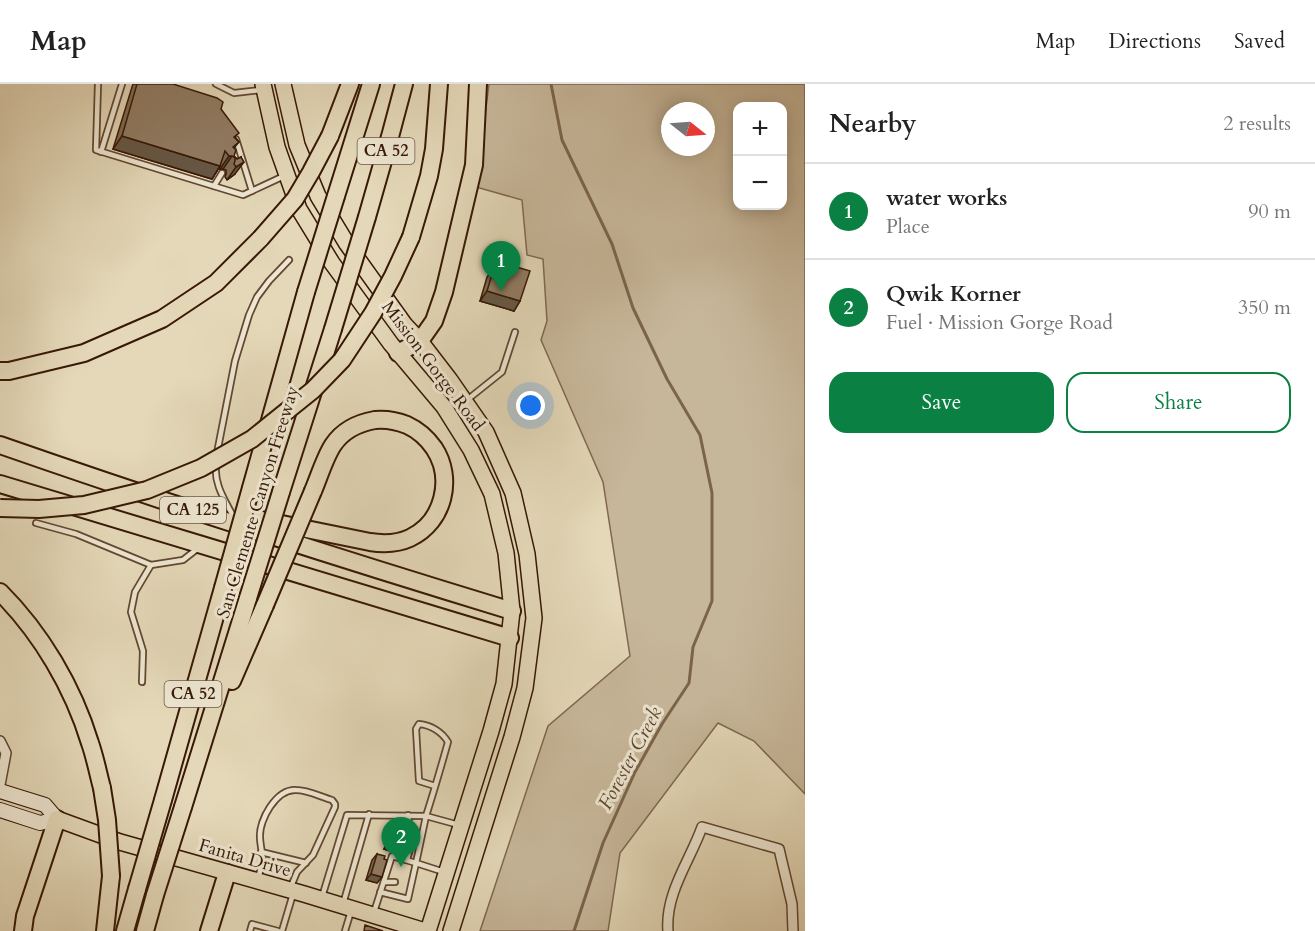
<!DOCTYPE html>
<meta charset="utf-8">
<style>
:root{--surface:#fff;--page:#f2f2f2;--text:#222;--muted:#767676;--line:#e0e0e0;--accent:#0b8043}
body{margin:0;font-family:Cardo,serif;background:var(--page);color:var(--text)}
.controls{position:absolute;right:18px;top:18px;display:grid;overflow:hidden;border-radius:12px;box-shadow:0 3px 15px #0003}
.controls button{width:54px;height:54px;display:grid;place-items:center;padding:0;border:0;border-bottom:2px solid var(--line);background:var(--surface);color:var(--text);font:30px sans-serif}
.compass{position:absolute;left:661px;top:18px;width:54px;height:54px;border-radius:50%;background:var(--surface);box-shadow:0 3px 15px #0003;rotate:107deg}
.you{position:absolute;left:531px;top:322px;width:21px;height:21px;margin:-15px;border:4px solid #fff;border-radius:50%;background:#1a73e8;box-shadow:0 0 0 9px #1a73e833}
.badge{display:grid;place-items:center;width:39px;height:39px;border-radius:50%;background:var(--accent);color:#fff;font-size:20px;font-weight:700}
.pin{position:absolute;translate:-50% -50px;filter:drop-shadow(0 2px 3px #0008)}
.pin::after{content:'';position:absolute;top:32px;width:21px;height:18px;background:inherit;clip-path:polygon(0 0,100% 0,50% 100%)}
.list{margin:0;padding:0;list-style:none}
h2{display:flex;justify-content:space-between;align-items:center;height:78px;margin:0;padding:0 24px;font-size:26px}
h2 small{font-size:20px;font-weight:400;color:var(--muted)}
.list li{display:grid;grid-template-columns:39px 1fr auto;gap:18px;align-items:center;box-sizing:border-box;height:96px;padding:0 24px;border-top:2px solid var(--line)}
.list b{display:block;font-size:22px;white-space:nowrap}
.list p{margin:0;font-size:20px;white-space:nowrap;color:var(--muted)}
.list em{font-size:20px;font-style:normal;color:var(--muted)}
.actions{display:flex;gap:12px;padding:18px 24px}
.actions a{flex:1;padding:14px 0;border:2px solid var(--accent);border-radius:18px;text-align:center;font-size:21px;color:var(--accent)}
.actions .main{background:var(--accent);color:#fff}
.map{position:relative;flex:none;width:805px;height:847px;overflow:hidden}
header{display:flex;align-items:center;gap:36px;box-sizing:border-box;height:84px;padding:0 30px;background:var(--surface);border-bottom:2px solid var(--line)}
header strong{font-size:28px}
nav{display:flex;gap:33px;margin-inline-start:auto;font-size:21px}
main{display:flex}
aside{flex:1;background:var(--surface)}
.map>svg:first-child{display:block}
.green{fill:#c7b79a;stroke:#7f6850;stroke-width:1.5;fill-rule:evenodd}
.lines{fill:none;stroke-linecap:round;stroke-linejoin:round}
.stream{stroke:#7b644c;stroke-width:3}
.service-casing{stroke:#624832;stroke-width:8}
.minor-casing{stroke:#624832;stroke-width:12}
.secondary-casing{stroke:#371806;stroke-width:16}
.primary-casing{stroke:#371806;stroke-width:18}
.motorway-casing{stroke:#371806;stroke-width:20}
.service{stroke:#ede6d1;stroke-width:4.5}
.minor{stroke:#ede6d1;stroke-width:9}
.secondary{stroke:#ede6d1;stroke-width:14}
.primary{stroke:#e4d8b8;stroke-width:15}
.motorway{stroke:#e4d8b8;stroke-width:16}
.motorway-bridge-casing{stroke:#371806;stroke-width:20;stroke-linecap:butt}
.motorway-bridge{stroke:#e4d8b8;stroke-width:16}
.wall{fill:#7d6b55;stroke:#371806;stroke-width:1.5}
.shaded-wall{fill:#665745;stroke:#371806;stroke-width:1.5}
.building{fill:#917c63;stroke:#371806;stroke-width:1.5}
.labels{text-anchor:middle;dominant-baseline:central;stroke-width:6;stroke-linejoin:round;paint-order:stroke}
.shield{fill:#ede6d1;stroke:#6e5643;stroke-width:1.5}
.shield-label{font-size:16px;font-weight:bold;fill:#371806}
.street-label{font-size:18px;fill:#371806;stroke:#ede6d1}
.water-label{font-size:20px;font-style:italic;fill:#5f442f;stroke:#ede6d1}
</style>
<header>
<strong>Map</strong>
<nav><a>Map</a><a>Directions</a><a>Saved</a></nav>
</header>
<main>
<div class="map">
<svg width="805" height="847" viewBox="0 0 805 847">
<rect width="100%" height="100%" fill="#e4d8b8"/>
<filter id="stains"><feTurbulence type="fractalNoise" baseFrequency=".00333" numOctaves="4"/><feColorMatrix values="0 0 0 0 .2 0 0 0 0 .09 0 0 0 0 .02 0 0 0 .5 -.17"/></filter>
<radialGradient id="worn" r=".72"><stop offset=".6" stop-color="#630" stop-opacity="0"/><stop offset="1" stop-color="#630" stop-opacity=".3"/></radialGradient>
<path class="green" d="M489 0H805V710L754 657 718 639 620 769 608 847H480L548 642 630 572 603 398 541 256 547 237 543 175 527 171 522 116 476 103ZM738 22H782V122H738ZM670 27H706V63H670Z"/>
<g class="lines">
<path class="stream" d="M551 0 562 56 612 160 633 224 667 295 700 351 712 409V517L693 563 689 599 662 640 635 688 603 759 574 847"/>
<defs>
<g id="service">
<path d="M98 0 96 66 243 111 284 92"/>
<path d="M216 0 234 9 261 6"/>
<path d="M236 55 252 107"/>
<path d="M101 68 122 0"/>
<path d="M214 102 222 89"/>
<path d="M467 316 502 288 515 248"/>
<path d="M217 369 235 277 249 231 257 213 269 197 289 176"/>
<path d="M216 380C214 399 223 413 232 430"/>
<path d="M36 439 76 450 151 481 183 476 197 465"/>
<path d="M142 598 143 567 131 528 135 508 151 481"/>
<path d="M435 702 419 697 416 645 419 640C431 641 442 648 448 658 441 683 434 707 426 732L459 741"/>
<path d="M261 768 306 779"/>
<path d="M407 776 411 761 408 731"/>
<path d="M258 795C259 789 262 783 262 777 263 769 260 761 260 753 259 736 276 705 296 706 308 706 321 713 332 716L335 720V723L313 771 297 788 290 805"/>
<path d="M384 798H395"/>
<path d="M322 813 347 731 426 732 416 779 444 788"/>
<path d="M343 820 369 730"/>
<path d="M374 828 392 772 416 779 408 815 380 808"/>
<path d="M250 847 252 840 278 847"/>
<path d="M282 847 293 810"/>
<path d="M345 847 351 827"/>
</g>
<g id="minor">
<path d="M0 657 6 669 0 701"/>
<path d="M668 847C665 809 690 777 702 743L779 765 792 820 793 847"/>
</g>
<path id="secondary" d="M0 707 45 721 57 735 40 739 0 726"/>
<g id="primary">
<path d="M263 0 277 63 299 125 332 179 391 260 444 323 471 366 492 410 506 469 512 527 504 600 491 647 428 847"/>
<path d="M283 0 297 61 318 112 347 160 405 241 420 257 450 296 486 348 513 409 527 470 534 534 525 604 512 653 451 847"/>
<path d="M57 735 120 758 304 810 425 847"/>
</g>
<g id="motorway">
<path d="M330 52 350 0"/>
<path d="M336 112 371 0"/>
<path d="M367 133 391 49 404 0"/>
<path d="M411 153 429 92 434 65 439 0"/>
<path d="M398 269 420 257 434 237 444 208 474 81 478 0"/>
<path d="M0 287H9L84 269 162 235 216 199 261 154"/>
<path d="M0 361C169 420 341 475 512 527"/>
<path d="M0 400 510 554"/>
<path d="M251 404 306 208"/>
<path d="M281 408 333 245"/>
<path d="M257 435 370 458C383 460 397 460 410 454 444 438 454 394 434 364 427 354 418 346 407 341 397 337 386 335 375 336 358 339 343 346 333 361 325 373 319 393 313 407"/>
<path d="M0 508C41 549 73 603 90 659 95 673 98 689 102 704"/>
<path d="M232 597 265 521"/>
<path d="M163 716 223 504"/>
<path d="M183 723 248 514"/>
<path d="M23 847 25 832 57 735"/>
<path d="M105 847 111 792"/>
<path d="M125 847 137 805"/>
<path d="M145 847 155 811"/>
<path d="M209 847 227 789"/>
</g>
</defs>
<use href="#service" class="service-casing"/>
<use href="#minor" class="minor-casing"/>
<use href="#secondary" class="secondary-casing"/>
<use href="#primary" class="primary-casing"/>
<use href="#motorway" class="motorway-casing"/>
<use href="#service" class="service"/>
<use href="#minor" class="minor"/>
<use href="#secondary" class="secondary"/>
<use href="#primary" class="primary"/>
<use href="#motorway" class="motorway"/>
<defs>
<g id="motorway-bridge">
<path d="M261 154 295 115 311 88 330 52"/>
<path d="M306 208 336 112"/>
<path d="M333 245 367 133"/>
<path d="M0 424 39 425 84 421 147 406 201 384 252 355 313 306 342 276 373 229 393 192 411 153"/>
<path d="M223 504 251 404"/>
<path d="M248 514 281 408"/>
<path d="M265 521 313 407"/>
<path d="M102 704 107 736 111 792"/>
<path d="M137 805 163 716"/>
<path d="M155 811 183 723"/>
</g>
</defs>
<use href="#motorway-bridge" class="motorway-bridge-casing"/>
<use href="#motorway-bridge" class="motorway-bridge"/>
</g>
<g class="wall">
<path d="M133 0H173L221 25 236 54 239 58 234 64V72L237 75 241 73 235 90 227 96 225 93 226 90V86L223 85H220L219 84 212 95 113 65 132 3Z"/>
<path d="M510 181 520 217 514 227 480 217 487 193 494 184 506 187Z"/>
<path d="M393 747 408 764 404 771 384 765 388 753Z"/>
<path d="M377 770 382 793 377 799 366 796 372 776Z"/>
</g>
<g class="shaded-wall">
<path d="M122 52 220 82 212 95 113 65Z"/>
<path d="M229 72H232L223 85H220Z"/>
<path d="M244 78 235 90 227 96 236 83Z"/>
<path d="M487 207 520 217 514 227 480 217Z"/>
<path d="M389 759 408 764 404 771 384 765Z"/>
<path d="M371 790 382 793 377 799 366 796Z"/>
</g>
<g class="building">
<path d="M137 0H173L217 14 223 18 221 25 239 49 234 53 239 58 233 63 236 66 234 72 237 75 241 73 244 78 236 83 234 80 235 77V74L232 72H229L225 67 220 82 122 52Z"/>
<path d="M510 181 530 187 520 217 487 207 494 184 508 188Z"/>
<path d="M393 747 411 752 408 764 389 759Z"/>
<path d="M377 770 385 772 384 775 387 776 382 793 371 790Z"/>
<path d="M365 841 383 847H364Z"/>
</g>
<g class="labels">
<g class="shield">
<rect x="357.5" y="54" width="57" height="26" rx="4.5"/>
<rect x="160" y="413" width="66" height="26" rx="4.5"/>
<rect x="164.5" y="597" width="57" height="26" rx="4.5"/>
</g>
<g class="shield-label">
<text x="386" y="67">CA 52</text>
<text x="193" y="426">CA 125</text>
<text x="193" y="610">CA 52</text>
</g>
<g class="street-label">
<text transform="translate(433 282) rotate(53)">Mission Gorge Road</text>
<text transform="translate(258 418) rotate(-73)">San Clemente Canyon Freeway</text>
<text transform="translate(245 774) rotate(16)">Fanita Drive</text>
</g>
<g class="water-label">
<text transform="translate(630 674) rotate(-62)">Forester Creek</text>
</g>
</g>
<rect width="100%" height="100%" filter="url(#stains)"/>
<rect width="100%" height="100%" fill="url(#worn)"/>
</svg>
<div class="controls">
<button>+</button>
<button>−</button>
</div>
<svg class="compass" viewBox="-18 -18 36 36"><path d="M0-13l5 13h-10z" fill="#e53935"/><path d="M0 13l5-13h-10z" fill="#767676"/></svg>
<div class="you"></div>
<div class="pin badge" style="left:501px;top:207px">1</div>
<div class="pin badge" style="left:401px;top:783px">2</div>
</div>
<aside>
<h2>Nearby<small>2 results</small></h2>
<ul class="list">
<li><span class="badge">1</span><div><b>water works</b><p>Place</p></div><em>90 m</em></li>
<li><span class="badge">2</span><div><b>Qwik Korner</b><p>Fuel · Mission Gorge Road</p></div><em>350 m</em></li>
</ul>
<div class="actions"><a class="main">Save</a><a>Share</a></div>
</aside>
</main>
